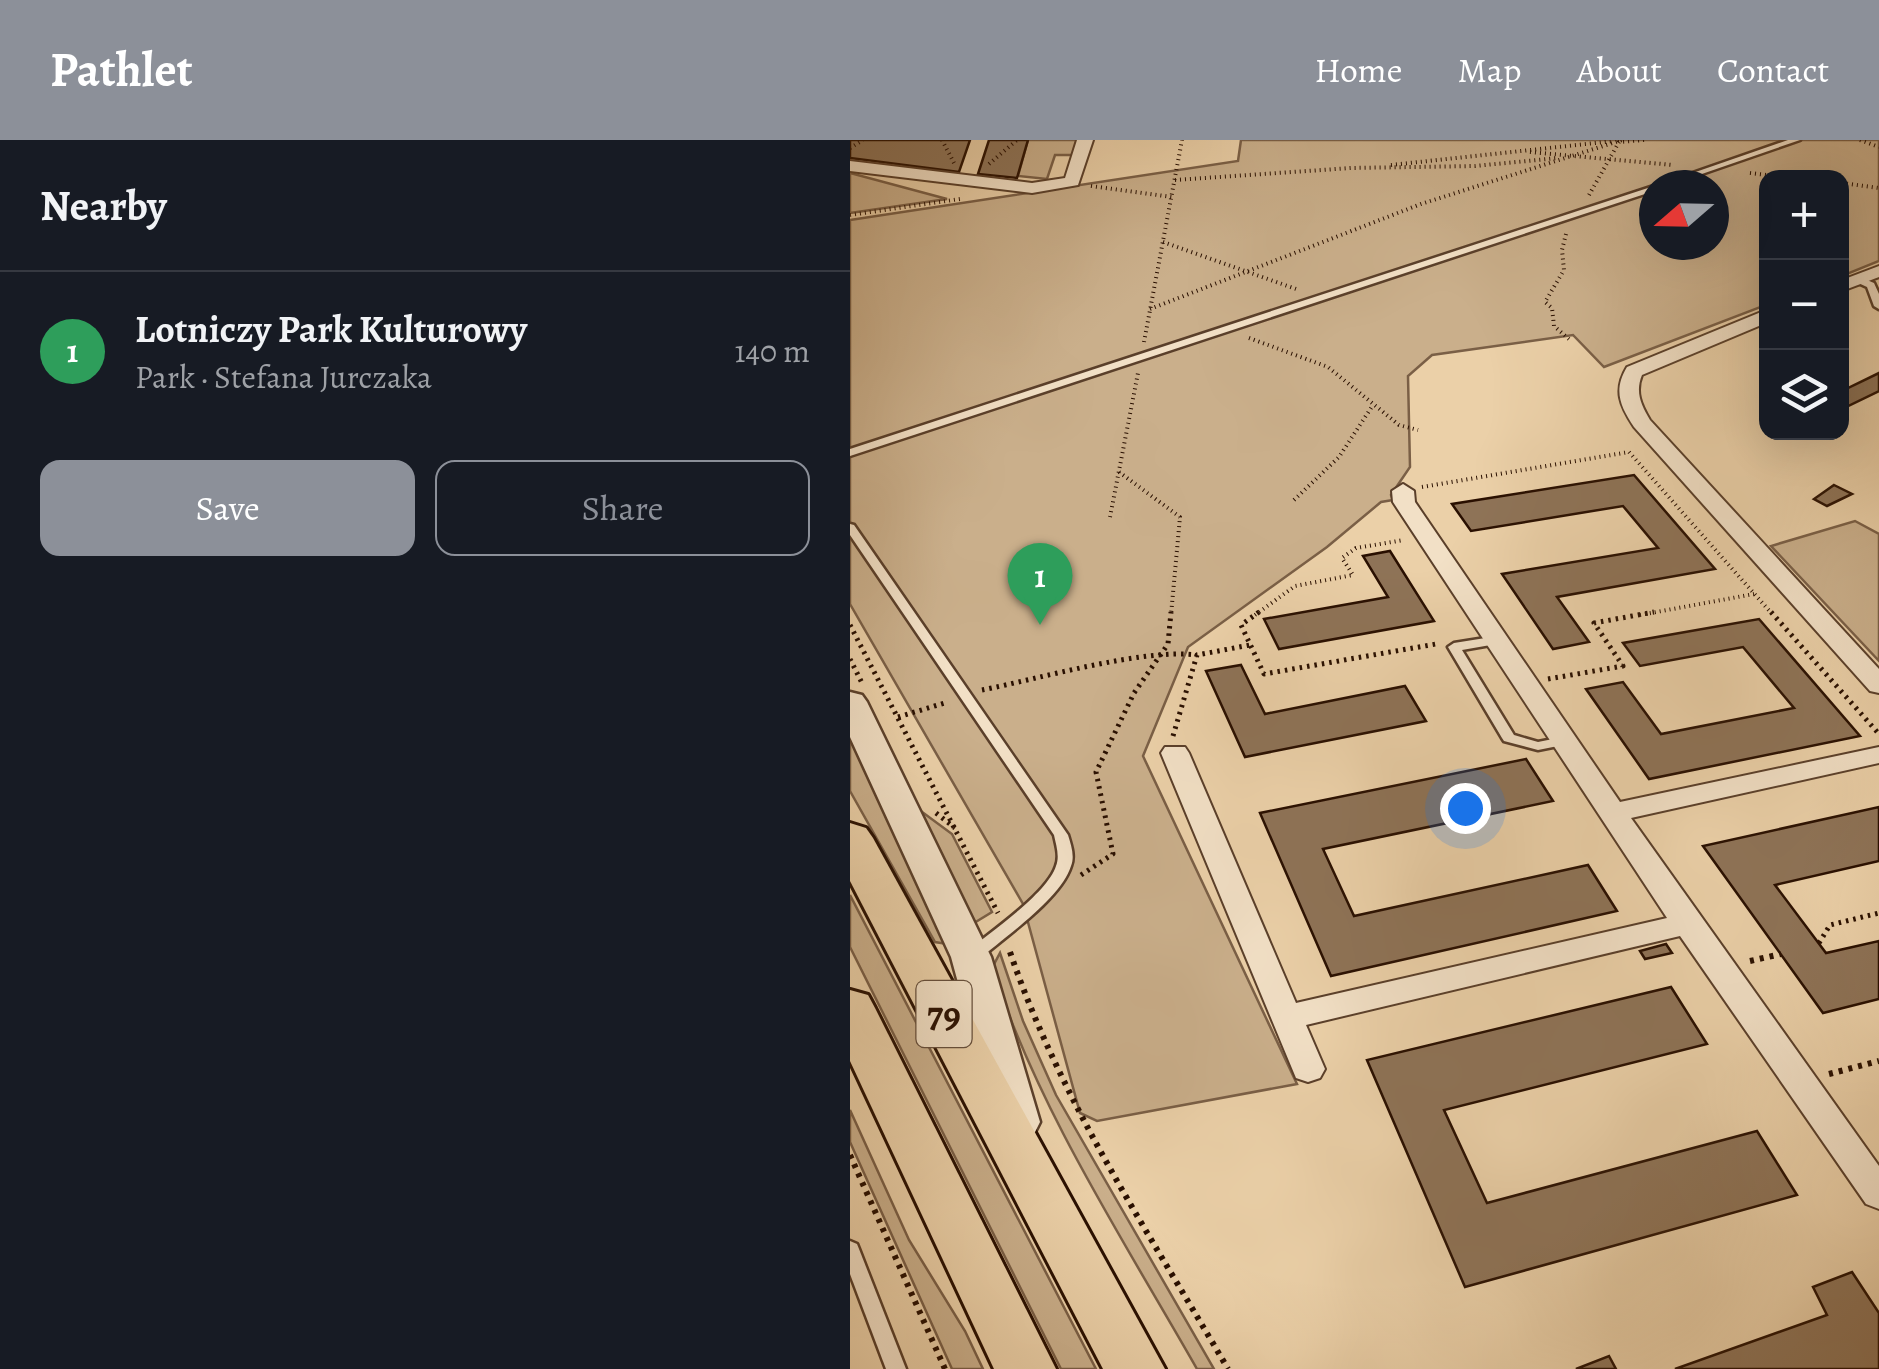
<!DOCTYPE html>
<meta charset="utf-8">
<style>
:root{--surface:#171b24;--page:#242831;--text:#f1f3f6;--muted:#9ea1a6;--line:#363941;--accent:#8c9099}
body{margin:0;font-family:Alegreya,serif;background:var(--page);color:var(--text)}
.controls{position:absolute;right:30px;top:30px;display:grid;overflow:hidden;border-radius:20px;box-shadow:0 10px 40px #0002}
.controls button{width:90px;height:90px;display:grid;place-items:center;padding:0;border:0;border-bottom:2px solid var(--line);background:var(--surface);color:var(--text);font:50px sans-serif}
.compass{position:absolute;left:789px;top:30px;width:90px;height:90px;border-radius:50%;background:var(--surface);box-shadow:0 10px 40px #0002;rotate:250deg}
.you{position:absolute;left:615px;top:668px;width:35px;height:35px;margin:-25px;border:8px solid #fff;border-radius:50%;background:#1a73e8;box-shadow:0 0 0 15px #1a73e833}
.badge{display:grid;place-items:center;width:65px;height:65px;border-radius:50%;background:var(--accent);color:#fff;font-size:32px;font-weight:700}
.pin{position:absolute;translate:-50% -82px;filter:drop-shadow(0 2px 5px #0008)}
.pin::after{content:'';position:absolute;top:52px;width:35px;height:30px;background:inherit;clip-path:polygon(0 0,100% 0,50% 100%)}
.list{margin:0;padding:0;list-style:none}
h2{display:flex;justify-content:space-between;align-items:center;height:130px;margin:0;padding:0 40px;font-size:42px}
h2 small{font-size:32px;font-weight:400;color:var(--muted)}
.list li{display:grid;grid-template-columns:65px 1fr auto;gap:30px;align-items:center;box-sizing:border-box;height:160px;padding:0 40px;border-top:2px solid var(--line)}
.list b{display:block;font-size:38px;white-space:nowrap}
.list p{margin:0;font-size:32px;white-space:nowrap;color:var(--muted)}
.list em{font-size:32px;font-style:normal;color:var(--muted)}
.actions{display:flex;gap:20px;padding:30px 40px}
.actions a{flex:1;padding:22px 0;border:2px solid var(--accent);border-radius:20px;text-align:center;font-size:35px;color:var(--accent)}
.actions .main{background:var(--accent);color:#fff}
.icon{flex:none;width:55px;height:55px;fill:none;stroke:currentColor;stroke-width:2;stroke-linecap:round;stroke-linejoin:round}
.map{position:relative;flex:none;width:1029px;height:1229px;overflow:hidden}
header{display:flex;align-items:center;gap:60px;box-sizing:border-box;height:140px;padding:0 50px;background:var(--accent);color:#fff}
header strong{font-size:48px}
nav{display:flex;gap:55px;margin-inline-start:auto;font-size:35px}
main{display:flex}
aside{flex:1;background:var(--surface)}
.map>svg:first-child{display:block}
.green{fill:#caaf8b;stroke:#7a5f46;stroke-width:2.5;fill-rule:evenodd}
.building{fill:#8e7357;stroke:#290f00;stroke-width:2.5}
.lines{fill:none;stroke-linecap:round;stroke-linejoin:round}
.service-casing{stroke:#5a3f2a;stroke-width:5}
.minor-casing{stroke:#5a3f2a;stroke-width:4}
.tertiary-casing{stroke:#5a3f2a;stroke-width:5}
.primary-casing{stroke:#290f00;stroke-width:6}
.path-far2{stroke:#290f00;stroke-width:4;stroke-dasharray:1 4;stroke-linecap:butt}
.path-far1{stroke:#290f00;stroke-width:5;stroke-dasharray:2.5 5;stroke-linecap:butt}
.path{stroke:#290f00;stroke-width:6;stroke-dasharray:4 6;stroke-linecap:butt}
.service{fill:#f2e0c6;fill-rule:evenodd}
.minor{fill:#f2e0c6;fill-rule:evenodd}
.tertiary{fill:#f2e0c6;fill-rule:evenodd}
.primary{fill:#ebd0a8;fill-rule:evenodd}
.labels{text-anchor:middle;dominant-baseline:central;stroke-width:8;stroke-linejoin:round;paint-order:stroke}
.shield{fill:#f2e0c6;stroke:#654e3b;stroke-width:2.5}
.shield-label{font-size:38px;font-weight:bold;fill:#290f00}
</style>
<header>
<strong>Pathlet</strong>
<nav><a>Home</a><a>Map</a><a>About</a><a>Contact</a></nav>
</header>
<main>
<aside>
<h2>Nearby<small></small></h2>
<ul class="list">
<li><span class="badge" style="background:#2e9e5b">1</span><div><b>Lotniczy Park Kulturowy</b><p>Park · Stefana Jurczaka</p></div><em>140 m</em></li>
</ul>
<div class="actions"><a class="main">Save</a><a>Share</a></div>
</aside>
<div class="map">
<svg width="1029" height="1229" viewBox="0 0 1029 1229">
<rect width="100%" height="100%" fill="#ebd0a8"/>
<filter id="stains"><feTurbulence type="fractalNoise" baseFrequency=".002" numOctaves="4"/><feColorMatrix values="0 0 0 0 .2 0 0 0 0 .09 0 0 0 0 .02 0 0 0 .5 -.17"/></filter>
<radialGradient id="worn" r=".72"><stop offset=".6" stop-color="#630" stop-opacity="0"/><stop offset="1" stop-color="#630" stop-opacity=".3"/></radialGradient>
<g class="green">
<path d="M178 0H230L226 15H205L197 39 168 36Z"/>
<path d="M391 0H1029V121L992 136V38H916V165L754 227 723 195 582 215 558 236 560 327 541 355 543 360 531 362 477 407 338 507 293 616 447 944 247 981 230 973 173 764 0 464V80L388 21ZM804 45H864V105H804Z"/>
<path d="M0 33 97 59 0 73Z"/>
<path d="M1005 381 1029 394V521L921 406Z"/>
<path d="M0 586 97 804 85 802 0 651Z"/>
<path d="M64 666 102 694 142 772 124 783Z"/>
<path d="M0 755 246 1229H211L0 807Z"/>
<path d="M150 813 173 881 206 955 364 1229H347C273 1099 189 971 142 828Z"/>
<path d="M0 970 59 1100 115 1191 133 1229H102L0 1002Z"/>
</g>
<g class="building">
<path d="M0 0H120L109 32 0 18Z"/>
<path d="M139 0H178L167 38 128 34Z"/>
<path d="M1029 233V251L992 269V251Z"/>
<path d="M784 335 865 429 707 457 739 502 703 509 652 434 808 408 773 366 621 391 602 364Z"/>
<path d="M984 345 1002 354 977 366 964 359Z"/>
<path d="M540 411 584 481 429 509 414 479 538 457 513 416Z"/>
<path d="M909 479 1010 596 799 639 736 549 773 542 811 594 944 568 893 507 790 526 773 503Z"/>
<path d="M391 525 415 574 555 546 576 581 395 617 356 531Z"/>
<path d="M676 619 703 661 473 709 504 776 738 725 767 771 481 836 410 673Z"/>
<path d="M1029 667V721L925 745 976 813 1029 801V859L973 873 853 706Z"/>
<path d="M816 804 822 813 795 819 790 811Z"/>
<path d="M821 847 857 904 594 970 637 1063 907 991 947 1055 615 1147 517 920Z"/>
<path d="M1002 1132 1029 1173V1229H825L977 1175 963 1147Z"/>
<path d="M759 1216 766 1229H726Z"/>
</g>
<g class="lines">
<defs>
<g id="service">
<path d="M938 0H950L820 45H808Z"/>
<path d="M804 46V51L0 316V309Z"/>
<path d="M1004 137H1010L1024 143 1029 154V169L1024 166 1017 147 1004 141Z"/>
<path d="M0 384 4 385 218 695C221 705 225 716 221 726 211 759 153 798 127 821H115L113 817 115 813C139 793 197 754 206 726 210 716 206 705 204 695L0 395Z"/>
<path d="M648 496 654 500 652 503 612 510 664 595 688 602 713 597 718 598 720 601 718 604 688 610 654 601 652 598 598 507 604 503Z"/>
<path d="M0 1101 7 1104 9 1109 56 1229H36L0 1134Z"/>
</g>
<g id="minor">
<path d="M227 0H243L228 45 182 53 0 31V21L182 43 215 38Z"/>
<path d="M1029 126V137L992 151V140Z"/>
<path d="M916 170V183L792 235C785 252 791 265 800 280L1029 529V553L1020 551 784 287C770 266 763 250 777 227Z"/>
<path d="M553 344 564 351 565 362 770 662 1029 607V623L781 678 1029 1026V1069L1016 1064 830 796 456 885 475 929 470 938 458 942 446 938 311 613 315 607H335L339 613 446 863 817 778 543 362 542 351Z"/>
</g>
<path id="tertiary" d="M0 552 12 555 17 562 141 817 190 982 184 994 168 999 152 994 146 982 101 817 0 597Z"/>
<g id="primary">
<path d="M0 683 16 688 23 698 315 1229H253L0 741Z"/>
<path d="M0 850 18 855 25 868 206 1229H144L0 921Z"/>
</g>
</defs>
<use href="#service" class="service-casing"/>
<use href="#minor" class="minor-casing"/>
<use href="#tertiary" class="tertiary-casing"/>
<use href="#primary" class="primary-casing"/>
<g class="path-far2">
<path d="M92 0 104 23"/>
<path d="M1010 0 1029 7"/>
<path d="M0 8 13 0"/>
<path d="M680 12 823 25"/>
<path d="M139 24 167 0"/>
<path d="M541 25 764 1"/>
<path d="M900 33 941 38"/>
<path d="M325 40 501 28 625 26 708 18"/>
<path d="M992 43 1029 48"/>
<path d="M241 46 322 57"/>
<path d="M739 55 769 2 794 0"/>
<path d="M0 75 110 59"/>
<path d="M716 94 712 110 714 130 695 162 702 168 704 186 720 200"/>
<path d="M313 102 446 149"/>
<path d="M300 169 571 64 772 0"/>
<path d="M399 198 478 227 549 285 568 290"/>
<path d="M294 202 332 0"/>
<path d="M269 332 330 377 321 475"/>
<path d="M572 347 779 312 923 475"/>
<path d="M444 360 489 317 523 265"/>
<path d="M260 377 288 233"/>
<path d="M405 475 445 446 503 435 492 418 506 408 554 400"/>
<path d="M790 475 904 454"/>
</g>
<g class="path-far1">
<path d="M409 472 391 485 414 534 586 504"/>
<path d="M921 472 1029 594"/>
<path d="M0 485 148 773"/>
<path d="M0 519 12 543"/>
<path d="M698 539 773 526 744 483 804 472"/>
<path d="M132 550C188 539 294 508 347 515"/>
<path d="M48 577 98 562"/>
<path d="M323 596 347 515 400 505"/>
<path d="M86 673 105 688"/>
<path d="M231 735 263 714 246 632 284 553 318 504 321 472"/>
<path d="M969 803 980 785 1029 773"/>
</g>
<g class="path">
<path d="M160 812C211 962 299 1093 378 1229"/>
<path d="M900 821 931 814"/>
<path d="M979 934 1029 921"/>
<path d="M0 1015 95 1229"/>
</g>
<use href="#service" class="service"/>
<use href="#minor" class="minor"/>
<use href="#tertiary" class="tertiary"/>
<use href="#primary" class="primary"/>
</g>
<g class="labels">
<rect class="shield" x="66.5" y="841" width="55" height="66" rx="8"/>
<g class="shield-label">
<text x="94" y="874">79</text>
</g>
</g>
<rect width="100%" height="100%" filter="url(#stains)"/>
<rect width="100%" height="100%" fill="url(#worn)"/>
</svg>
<div class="controls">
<button>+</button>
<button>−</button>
<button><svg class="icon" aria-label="layers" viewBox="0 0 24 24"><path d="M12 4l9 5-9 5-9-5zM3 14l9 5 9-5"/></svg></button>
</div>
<svg class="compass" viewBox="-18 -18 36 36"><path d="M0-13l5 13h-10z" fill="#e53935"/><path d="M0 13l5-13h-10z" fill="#9ea1a6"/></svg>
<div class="you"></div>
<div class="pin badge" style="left:190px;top:485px;background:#2e9e5b">1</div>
</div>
</main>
